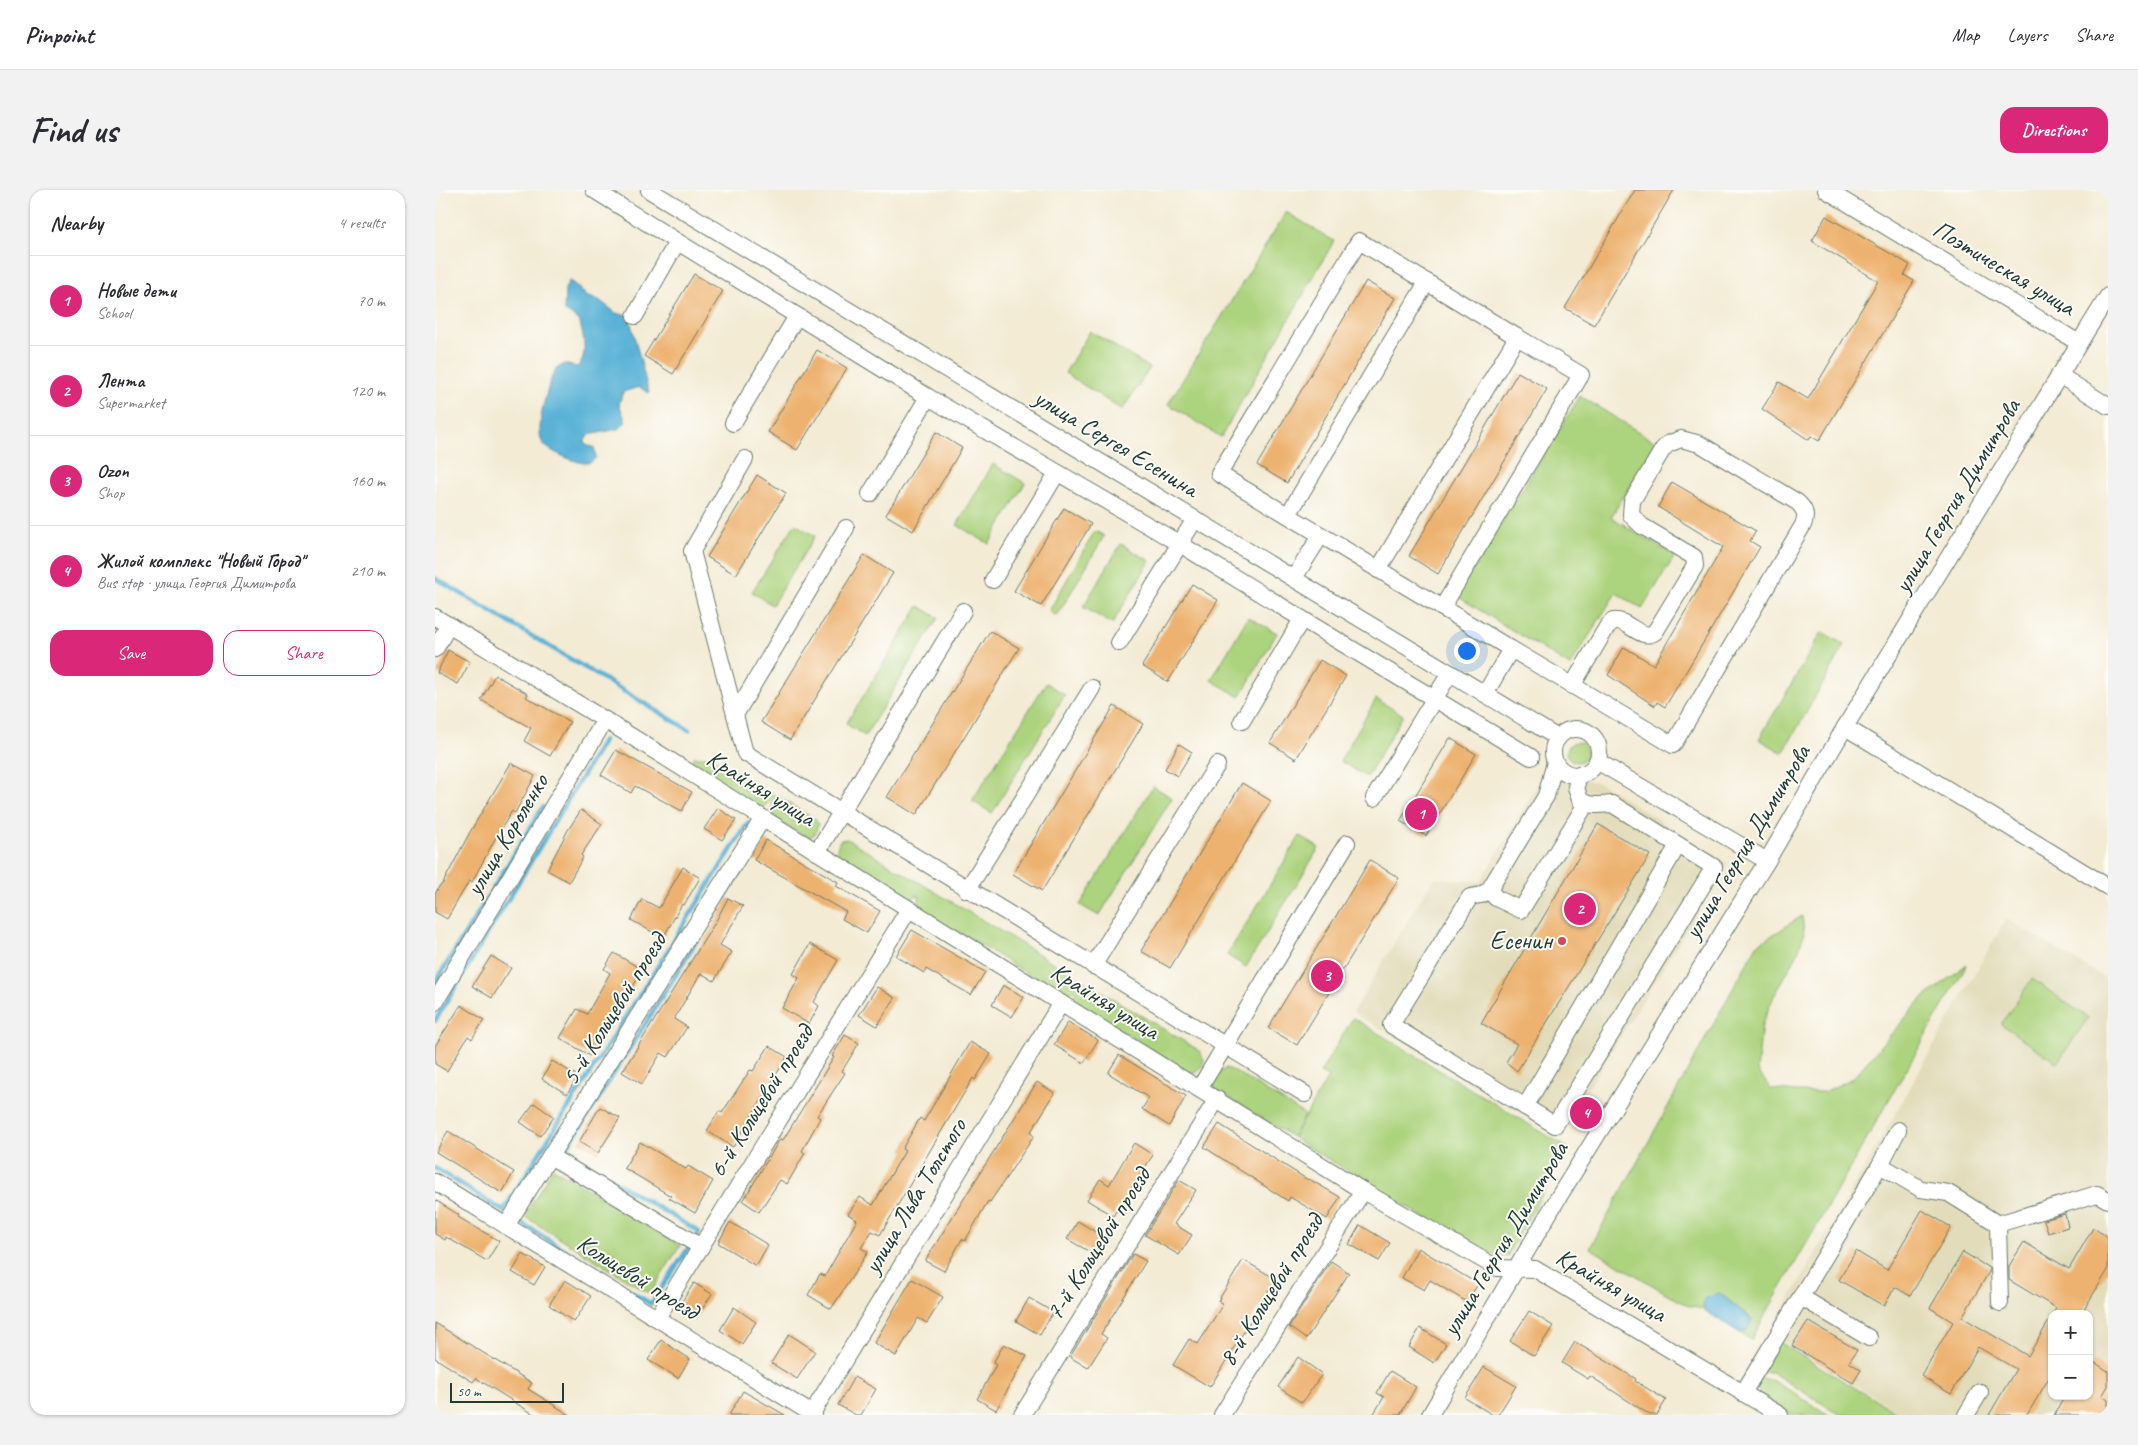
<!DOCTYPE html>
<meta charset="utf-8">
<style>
:root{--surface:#fff;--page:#f2f2f3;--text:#2b2b33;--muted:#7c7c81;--line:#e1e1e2;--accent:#db2777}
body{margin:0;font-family:Caveat,sans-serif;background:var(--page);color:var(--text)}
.controls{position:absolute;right:15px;bottom:15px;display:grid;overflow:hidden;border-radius:10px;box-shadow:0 1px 4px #0004}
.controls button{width:45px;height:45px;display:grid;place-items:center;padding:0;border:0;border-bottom:1px solid var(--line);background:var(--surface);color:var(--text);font:25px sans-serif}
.scale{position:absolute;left:15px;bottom:12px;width:114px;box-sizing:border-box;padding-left:5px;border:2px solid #1f3d34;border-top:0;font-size:14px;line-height:18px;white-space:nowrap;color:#1f3d34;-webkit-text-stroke:4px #fdfcf7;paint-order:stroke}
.you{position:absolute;left:1031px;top:460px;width:18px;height:18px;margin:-12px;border:4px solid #fff;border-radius:50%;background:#1a73e8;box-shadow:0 0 0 8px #1a73e833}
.badge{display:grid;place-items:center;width:32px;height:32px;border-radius:50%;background:var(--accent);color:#fff;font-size:16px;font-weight:700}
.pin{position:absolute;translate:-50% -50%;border:2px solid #fff;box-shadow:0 1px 5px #0006}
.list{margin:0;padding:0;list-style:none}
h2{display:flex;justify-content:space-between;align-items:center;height:65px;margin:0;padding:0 20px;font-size:21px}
h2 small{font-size:16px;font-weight:400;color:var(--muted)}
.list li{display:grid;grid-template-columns:32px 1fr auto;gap:15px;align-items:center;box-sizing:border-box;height:90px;padding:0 20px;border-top:1px solid var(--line)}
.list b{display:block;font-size:19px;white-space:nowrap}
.list p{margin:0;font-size:16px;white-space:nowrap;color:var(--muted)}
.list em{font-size:16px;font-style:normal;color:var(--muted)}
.actions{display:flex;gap:10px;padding:15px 20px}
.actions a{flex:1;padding:11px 0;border:1px solid var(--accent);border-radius:15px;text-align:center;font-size:18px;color:var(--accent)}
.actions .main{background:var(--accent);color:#fff}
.map{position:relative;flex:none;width:1673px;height:1225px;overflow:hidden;border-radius:15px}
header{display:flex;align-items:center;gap:30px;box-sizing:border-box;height:70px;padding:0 25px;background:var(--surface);border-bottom:1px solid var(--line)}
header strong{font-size:24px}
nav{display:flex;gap:28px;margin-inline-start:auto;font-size:18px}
.intro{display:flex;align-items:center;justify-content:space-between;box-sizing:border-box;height:120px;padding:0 30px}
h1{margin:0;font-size:35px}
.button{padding:12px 22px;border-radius:15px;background:var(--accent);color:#fff;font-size:18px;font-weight:700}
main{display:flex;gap:30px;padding:0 30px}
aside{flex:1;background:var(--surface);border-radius:15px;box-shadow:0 1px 4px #0004}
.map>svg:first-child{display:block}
.built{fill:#e2dcba;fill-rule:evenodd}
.green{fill:#acd37d;stroke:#668858}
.water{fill:#5ab2d7;stroke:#3c7886}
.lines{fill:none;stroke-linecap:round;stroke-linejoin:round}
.stream{stroke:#5ab2d7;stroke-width:4.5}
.building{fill:#edb270}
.minor-casing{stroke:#697a6c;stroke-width:18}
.minor{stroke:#fff;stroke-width:16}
.poi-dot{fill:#d1495b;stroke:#fdfcf7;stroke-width:2}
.labels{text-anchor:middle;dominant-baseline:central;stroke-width:4;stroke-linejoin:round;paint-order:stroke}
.street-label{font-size:25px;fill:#1f3d34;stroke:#fdfcf7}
.poi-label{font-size:25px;fill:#1f3d34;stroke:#fdfcf7;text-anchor:end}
</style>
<header>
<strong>Pinpoint</strong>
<nav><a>Map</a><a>Layers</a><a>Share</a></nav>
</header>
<div class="intro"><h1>Find us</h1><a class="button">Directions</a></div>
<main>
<aside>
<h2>Nearby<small>4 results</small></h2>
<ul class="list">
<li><span class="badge">1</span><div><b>Новые дети</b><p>School</p></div><em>70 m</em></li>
<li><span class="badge">2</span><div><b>Лента</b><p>Supermarket</p></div><em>120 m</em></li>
<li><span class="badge">3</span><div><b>Ozon</b><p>Shop</p></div><em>160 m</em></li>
<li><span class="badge">4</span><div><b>Жилой комплекс &quot;Новый Город&quot;</b><p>Bus stop · улица Георгия Димитрова</p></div><em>210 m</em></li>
</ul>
<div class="actions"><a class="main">Save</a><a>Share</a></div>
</aside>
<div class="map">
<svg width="1673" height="1225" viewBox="0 0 1673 1225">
<rect width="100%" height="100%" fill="#fdfcf7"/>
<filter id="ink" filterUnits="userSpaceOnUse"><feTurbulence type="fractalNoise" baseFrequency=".02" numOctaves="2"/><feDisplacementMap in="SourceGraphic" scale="10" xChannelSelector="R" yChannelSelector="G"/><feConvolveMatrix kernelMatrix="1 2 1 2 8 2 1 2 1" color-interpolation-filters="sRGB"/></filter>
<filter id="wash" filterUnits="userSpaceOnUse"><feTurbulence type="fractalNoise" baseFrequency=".0096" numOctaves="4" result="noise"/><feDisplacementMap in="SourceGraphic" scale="20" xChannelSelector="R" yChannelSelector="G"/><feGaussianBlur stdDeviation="1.12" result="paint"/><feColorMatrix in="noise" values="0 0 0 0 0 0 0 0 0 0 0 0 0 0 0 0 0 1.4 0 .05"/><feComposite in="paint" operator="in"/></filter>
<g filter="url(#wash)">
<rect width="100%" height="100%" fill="#f3ebd4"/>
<g class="built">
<path d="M1116 579 1167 594 1292 674 1124 946 918 822 985 710 1000 688 1045 692 1111 581Z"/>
<path d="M1571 729 1673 790V1225H1469L1335 1144ZM1617 1124H1654V1206H1617Z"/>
</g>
<g class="green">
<path d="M851 22 899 51 786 247 733 214Z"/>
<path d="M655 141 715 178 687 220 630 183Z"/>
<path d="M1145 206 1222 253 1176 327 1240 366 1207 419 1181 403 1135 476 1022 406Z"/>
<path d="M558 274 590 293 554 354 522 335Z"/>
<path d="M360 334 380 346 337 415 317 402Z"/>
<path d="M660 341 669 346 622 426 614 421Z"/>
<path d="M686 354 715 371 677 434 648 417Z"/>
<path d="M484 416 503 428 430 546 411 534Z"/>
<path d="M813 427 842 443 805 507 776 490Z"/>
<path d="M1387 442 1410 455 1348 563 1324 549Z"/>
<path d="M611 493 630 505 557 623 537 611Z"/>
<path d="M941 509 968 525 932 587 905 571Z"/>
<circle cx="1142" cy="562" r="10"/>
<path d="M259 567H275L380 629 383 635 380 644 373 648 333 625 339 614 334 611 326 621 253 576Z"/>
<path d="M718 596 737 608 664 726 645 715Z"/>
<path d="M865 646 884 658 811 777 792 765Z"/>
<path d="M412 649 765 861 769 871 764 881 756 884 637 810 641 803 638 800 633 808 481 716 485 707 481 705 476 712 400 664 405 650Z"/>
<path d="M1367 726 1369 744 1362 765 1339 806 1327 834 1322 880 1336 899 1360 902H1389L1418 888 1486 810 1532 774 1316 1150 1305 1143 1312 1141 1317 1129 1285 1103 1268 1115 1269 1120 1251 1115 1155 1058 1322 755Z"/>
<path d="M1597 789 1653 828 1622 873 1566 834Z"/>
<path d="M918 828 1133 958 1072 1066 1050 1064 858 948 893 887 885 883Z"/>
<path d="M791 878 799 881 870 925 857 947 781 900 778 896 781 886Z"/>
<path d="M118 978 245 1056 215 1104 89 1026Z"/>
<path d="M1344 1152 1465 1225H1406L1336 1182H1326Z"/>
<path d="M1324 1187 1339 1191 1394 1225H1357L1325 1205 1321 1192Z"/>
</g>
<g class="water">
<path d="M134 91 138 93 153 107 164 110 181 123 194 126 214 203 204 197 188 202 184 214 191 232 183 239 154 245 149 252 153 256 159 257 161 267C159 270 156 273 152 273 143 274 110 260 107 252 100 238 113 194 120 180L129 174 142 177C154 166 148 144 144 130L129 120 130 99Z"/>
<path d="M1284 1103 1317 1129C1315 1137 1313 1141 1305 1143L1269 1120 1268 1115 1271 1108Z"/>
</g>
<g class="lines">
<g class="stream">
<path d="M0 388 254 540"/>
<path d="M0 793 108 617"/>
<path d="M0 831 169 550"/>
<path d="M0 978 70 1022"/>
<path d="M68 1021 313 633"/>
<path d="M80 1029 216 1114 256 1054"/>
<path d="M260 1049 264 1042 130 962 330 642"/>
</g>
</g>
<g id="blocks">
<g class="building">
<path d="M1200 0H1239L1159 135 1130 118Z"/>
<path d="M1391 26 1475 75 1469 85 1479 91 1384 251 1376 246 1374 250 1327 219 1344 192 1373 209 1443 91 1377 51Z"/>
<path d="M259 84 288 101 238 184 209 166Z"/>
<path d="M931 91 960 108 852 293 822 275Z"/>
<path d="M382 160 412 178 362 260 333 242Z"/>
<path d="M1083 182 1112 199 1003 384 974 366Z"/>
<path d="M501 242 527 258 478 341 451 325Z"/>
<path d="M322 285 351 303 301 385 272 367Z"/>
<path d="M1237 292 1321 341 1315 351 1325 357 1230 517 1222 512 1220 516 1173 485 1189 457 1219 475 1288 357 1223 317Z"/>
<path d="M629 318 656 334 606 416 579 401Z"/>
<path d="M429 365 458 383 355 550 326 532Z"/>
<path d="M757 394 783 410 733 492 707 476Z"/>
<path d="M555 441 584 458 481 625 452 607Z"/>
<path d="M13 460 35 472 23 494 2 483Z"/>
<path d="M885 470 911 486 861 569 835 553Z"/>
<path d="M60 485 93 504 91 507 135 532 115 566 89 551 96 538 46 510Z"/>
<path d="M679 516 708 534 607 701 578 684Z"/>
<path d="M1015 548 1041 564 991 646 965 631Z"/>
<path d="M744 554 757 562 742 586 730 579Z"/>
<path d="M181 560 257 602 247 621 200 596 196 603 166 585Z"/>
<path d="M76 573 100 586 80 623 77 621 59 651 37 692 34 691 12 729 0 722V704L5 695H7L35 642Z"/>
<path d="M807 593 836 611 735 778 706 761Z"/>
<path d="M283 618 301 630 287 650 269 639Z"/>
<path d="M146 620 167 634 146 665 148 667 134 692 112 680 133 640Z"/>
<path d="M1163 634 1215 665 1082 881 1071 872 1082 854 1046 833Z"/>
<path d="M331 650 403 692 401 696 445 721 432 743 407 729 411 722 319 670Z"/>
<path d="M935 670 964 688 862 855 833 838Z"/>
<path d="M248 677 265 688 249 715 247 714 228 748 196 730 207 709 224 718Z"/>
<path d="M293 708 308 716 285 755 297 762 279 791 266 783 239 829 252 837 233 867 226 863 207 894 187 882 281 731Z"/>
<path d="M477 740 550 782 536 805 491 779 489 783 461 766Z"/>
<path d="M375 754 403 770 379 812 384 816 374 834 347 818 364 788 358 784Z"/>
<path d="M179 763 208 780 155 866 125 848 142 819 152 824 175 783 169 779Z"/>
<path d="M56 766 76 778 57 808 37 796Z"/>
<path d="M568 795 589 807 577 827 557 815Z"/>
<path d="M442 797 460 808 442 836 424 825Z"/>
<path d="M26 815 49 830 37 849 33 846 12 881 0 874V856Z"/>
<path d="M633 832 663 850 649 873 619 855Z"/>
<path d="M410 845 424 853 407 881 410 883 382 926 385 928 367 961 370 963 352 994 345 990 324 1022 308 1011 345 949 348 950 399 867 397 866Z"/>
<path d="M535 852 556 864 540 890 538 888 445 1045 437 1041 426 1058 433 1062 396 1119 373 1105 385 1084 390 1086 422 1030 413 1024 425 1007 438 1015 470 961 467 959 485 928 489 931Z"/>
<path d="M334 856 352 867 336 893 338 894 321 918 298 957 272 941 284 921 287 923 315 880 318 881Z"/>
<path d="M684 865 751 906 734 936 707 919 714 908 673 883Z"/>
<path d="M117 871 143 886 132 904 107 889Z"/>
<path d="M602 892 620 903 595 943 599 946 555 1012 553 1011 530 1051 527 1049 509 1081 490 1071Z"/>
<path d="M99 913 119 927 105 946 85 932Z"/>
<path d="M165 917 185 928 163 963 144 952Z"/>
<path d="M784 934 873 990 874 989 905 1007 892 1029 855 1007 853 1011 769 957Z"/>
<path d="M13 941 79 982 67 1003 1 962Z"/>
<path d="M205 952 251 979 253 976 278 991 260 1023 234 1008 236 1006 189 978Z"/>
<path d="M699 953 718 965 678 1026 652 1010 665 989 674 995Z"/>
<path d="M744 990 761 1000 739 1034 757 1045 744 1065 710 1045Z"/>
<path d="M0 1010 24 1025 23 1027 64 1051 52 1071 11 1047 10 1050 0 1044Z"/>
<path d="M1487 1020 1516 1037 1475 1106 1460 1097 1449 1116 1404 1090 1421 1061 1452 1080Z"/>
<path d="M1630 1024 1633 1037 1613 1043 1609 1030Z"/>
<path d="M643 1031 667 1046 657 1063 632 1049Z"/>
<path d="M295 1032 333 1055 321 1076 283 1053Z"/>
<path d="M925 1035 955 1053 944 1071 914 1054Z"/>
<path d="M1658 1038 1673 1047V1080L1646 1124H1618L1621 1118 1574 1090V1076L1589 1052 1634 1079Z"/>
<path d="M983 1058 1043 1094 1032 1112 995 1090 989 1100 967 1088Z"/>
<path d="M1528 1062 1554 1078V1082L1527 1127 1593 1166 1617 1126V1183L1592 1225H1554L1581 1179 1543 1157 1516 1204 1486 1186 1518 1132 1495 1118Z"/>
<path d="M88 1064 110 1077 99 1095 77 1082Z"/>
<path d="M698 1064 711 1071 666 1144 672 1148 653 1178 635 1167Z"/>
<path d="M808 1070 841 1089 775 1197 738 1175 754 1149 763 1154 788 1114 783 1111Z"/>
<path d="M896 1071 914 1083 871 1149 854 1137Z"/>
<path d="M477 1089 508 1107 492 1133 483 1128 461 1166 439 1153Z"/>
<path d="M130 1090 156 1106 139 1132 114 1115Z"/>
<path d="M259 1093 277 1104 262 1127 244 1116Z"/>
<path d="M594 1108 618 1122 605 1145 581 1131Z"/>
<path d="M299 1117 321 1132 307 1154 285 1140Z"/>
<path d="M1094 1121 1118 1136 1099 1166 1075 1151Z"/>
<path d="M1373 1131 1422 1160 1414 1172 1426 1180 1418 1193 1357 1156Z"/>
<path d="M0 1133 97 1193 93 1199 135 1225H100L41 1188 38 1192 0 1168Z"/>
<path d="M985 1138 1011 1154 999 1173 974 1157Z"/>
<path d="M354 1144 380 1161 362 1189 336 1173Z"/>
<path d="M226 1150 255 1169 243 1188 213 1170Z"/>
<path d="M1140 1152 1201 1189 1200 1191 1231 1210 1222 1225H1215L1155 1186 1153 1189 1127 1173Z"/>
<path d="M569 1154 592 1166 561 1220 542 1209 561 1175 558 1173Z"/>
<path d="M863 1167 887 1184 867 1213 843 1197Z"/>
<path d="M1659 1172 1673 1181V1196L1667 1206 1673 1210V1225H1619L1630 1206H1654V1180Z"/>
<path d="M1049 1177 1081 1196 1063 1225H1058L1030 1208Z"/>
<path d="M955 1181 981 1197 965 1225H938L949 1207 942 1203Z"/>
<path d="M419 1187 441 1199 426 1225H421L403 1215Z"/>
<path d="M308 1201 350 1225H294Z"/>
</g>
</g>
</g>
<g filter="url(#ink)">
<use href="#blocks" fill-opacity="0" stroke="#697a6c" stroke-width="1"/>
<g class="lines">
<defs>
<g id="minor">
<path d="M159 0 493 207 745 354 867 429"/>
<path d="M214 0 1123 548"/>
<path d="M1391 0 1644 153"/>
<path d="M200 126 242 52"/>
<path d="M1624 185 1673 216"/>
<path d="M298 233 362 126"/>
<path d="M310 269 257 361 310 563 870 904"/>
<path d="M435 304 493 207"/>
<path d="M853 325 992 92"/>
<path d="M943 380 1082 147 1146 185 1007 418"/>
<path d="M859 388 886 345"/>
<path d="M558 390 622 283"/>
<path d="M0 427 170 530 928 1001 1062 1078 1100 1079 1345 1225"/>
<path d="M684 453 760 329"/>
<path d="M0 459 14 435"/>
<path d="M1076 459 784 284 924 51 1082 147"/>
<path d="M1050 504 1076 459 1238 555 1368 335C1372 325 1370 319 1362 312L1265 254 1246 249 1233 254 1228 259 1197 311 1196 325 1207 336 1259 367 1260 376 1220 442C1206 452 1192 428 1178 431L1172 437 1137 496"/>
<path d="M300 525 411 338"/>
<path d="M807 531 867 429 1096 567"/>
<path d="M1410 537 1673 697"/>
<circle cx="1141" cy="562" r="23"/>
<path d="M1162 571 1332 671"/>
<path d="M1120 572 1111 606 1054 700 1046 705 1035 707 956 835 1120 935 1279 677 1177 614C1165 615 1155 617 1145 610L1141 597 1144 584"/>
<path d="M939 608 1015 483"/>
<path d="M382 662 528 421"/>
<path d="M532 700 657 498"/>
<path d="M1054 700 1061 708 1086 720 1151 614"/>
<path d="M658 776 782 575"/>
<path d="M0 812 170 530"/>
<path d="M764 899 912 653"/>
<path d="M1090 917 1243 655"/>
<path d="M115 966 266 1057"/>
<path d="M1445 975 1486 999 1513 1003 1563 1034 1662 1004 1673 1010"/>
<path d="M0 992 379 1225"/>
<path d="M1563 1034 1565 1113"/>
<path d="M71 1036 328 628"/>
<path d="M1366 1107 1434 1148"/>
<path d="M222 1128 474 719"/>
<path d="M1308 1203 1445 975 1463 940"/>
<path d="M376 1225 626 813"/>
<path d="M587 1225 782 909"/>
<path d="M787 1225 928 1001"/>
<path d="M995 1225 1123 1008 1332 671 1410 537 1673 106"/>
<path d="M1531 1225 1545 1202"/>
</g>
</defs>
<use href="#minor" class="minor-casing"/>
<use href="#minor" class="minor"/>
</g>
</g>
<circle class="poi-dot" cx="1127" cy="751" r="5"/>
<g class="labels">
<g class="street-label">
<text transform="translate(1569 78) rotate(31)">Поэтическая улица</text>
<text transform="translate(681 253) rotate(31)">улица Сергея Есенина</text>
<text transform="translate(1522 306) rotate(-59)">улица Георгия Димитрова</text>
<text transform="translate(326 598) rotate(32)">Крайняя улица</text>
<text transform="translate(72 645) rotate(-59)">улица Короленко</text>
<text transform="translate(1312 652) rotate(-59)">улица Георгия Димитрова</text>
<text transform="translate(670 811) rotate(32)">Крайняя улица</text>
<text transform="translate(179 819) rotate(-58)">5-й Кольцевой проезд</text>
<text transform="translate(326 911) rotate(-58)">6-й Кольцевой проезд</text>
<text transform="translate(480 1006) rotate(-59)">улица Льва Толстого</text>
<text transform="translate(1070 1049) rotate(-59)">улица Георгия Димитрова</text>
<text transform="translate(663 1054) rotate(-58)">7-й Кольцевой проезд</text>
<text transform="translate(203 1087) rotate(32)">Кольцевой проезд</text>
<text transform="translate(1176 1095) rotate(30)">Крайняя улица</text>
<text transform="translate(836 1100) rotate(-58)">8-й Кольцевой проезд</text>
</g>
<g class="poi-label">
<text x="1117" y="751">Есенин</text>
</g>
</g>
</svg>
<div class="controls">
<button>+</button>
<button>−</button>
</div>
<div class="scale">50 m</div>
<div class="you"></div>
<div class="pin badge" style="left:986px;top:624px">1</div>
<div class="pin badge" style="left:1145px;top:719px">2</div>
<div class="pin badge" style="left:892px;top:786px">3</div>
<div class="pin badge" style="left:1151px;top:923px">4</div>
</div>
</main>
